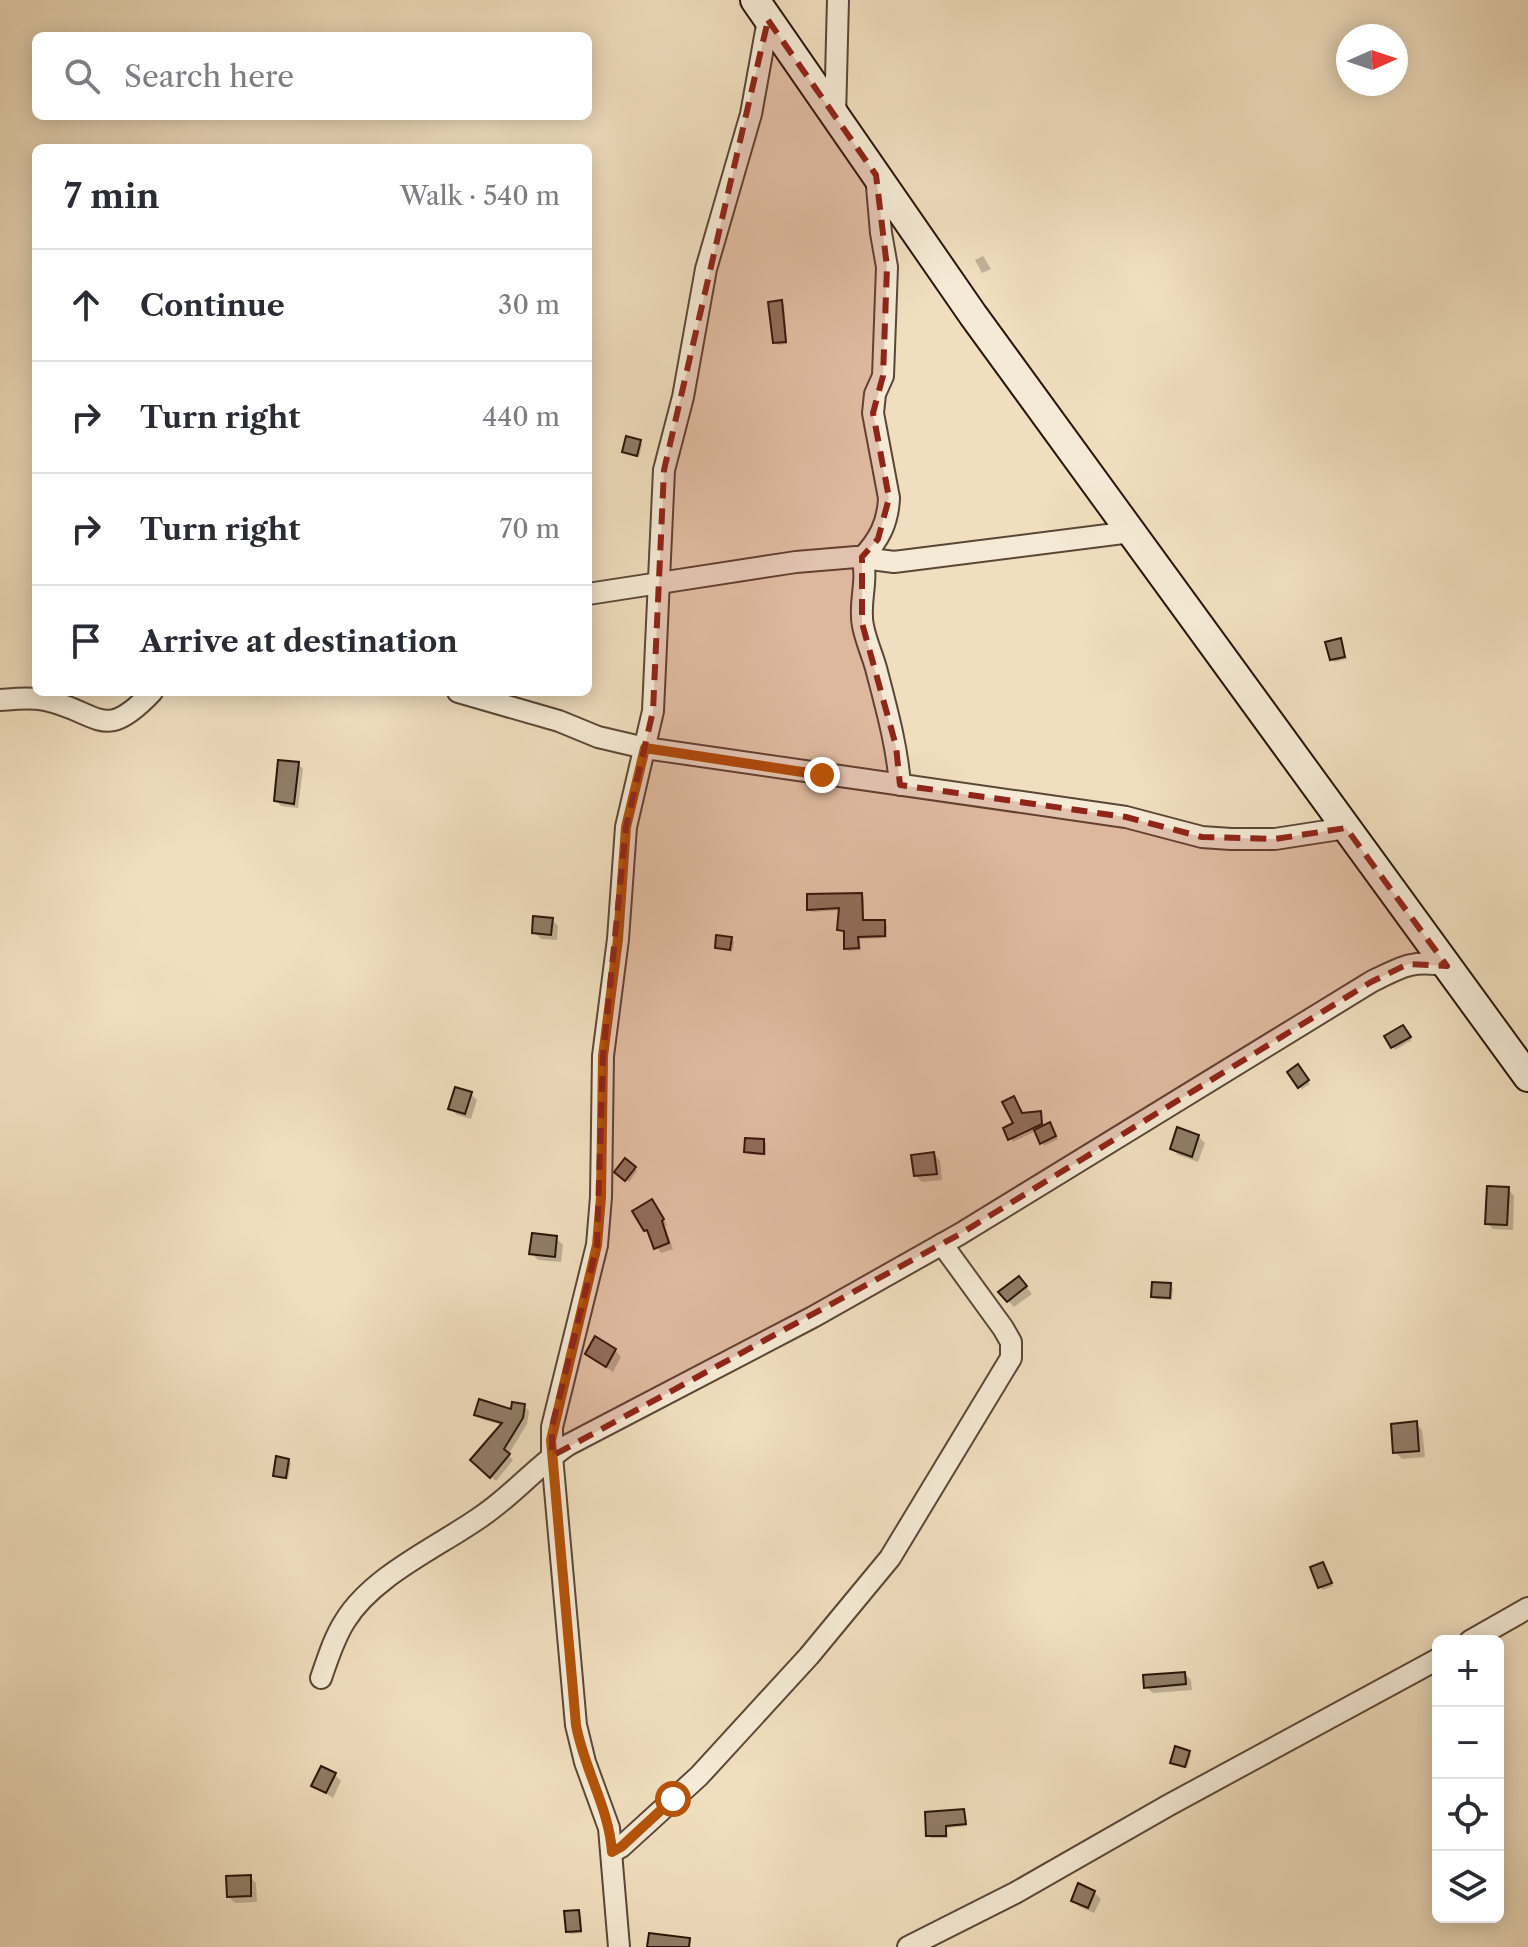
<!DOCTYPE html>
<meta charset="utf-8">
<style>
:root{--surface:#fff;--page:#f2f2f3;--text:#2b2b33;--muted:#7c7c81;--line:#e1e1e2}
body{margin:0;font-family:"Libre Caslon Text",serif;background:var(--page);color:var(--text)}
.controls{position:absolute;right:24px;bottom:24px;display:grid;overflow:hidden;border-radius:12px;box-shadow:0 4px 20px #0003}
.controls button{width:72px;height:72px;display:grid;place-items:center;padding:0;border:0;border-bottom:2px solid var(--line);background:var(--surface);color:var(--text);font:40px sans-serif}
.compass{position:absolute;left:1336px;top:24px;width:72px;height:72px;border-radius:50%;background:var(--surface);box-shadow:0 4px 20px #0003;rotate:87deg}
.stop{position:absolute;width:24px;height:24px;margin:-18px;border:6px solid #b45309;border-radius:50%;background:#fff}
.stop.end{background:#b45309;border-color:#fff;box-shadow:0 2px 8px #0008}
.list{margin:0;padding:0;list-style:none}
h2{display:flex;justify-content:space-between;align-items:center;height:104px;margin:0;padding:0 32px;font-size:34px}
h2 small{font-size:26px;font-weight:400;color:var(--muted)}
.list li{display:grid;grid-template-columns:52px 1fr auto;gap:24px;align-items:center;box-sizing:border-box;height:112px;padding:0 32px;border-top:2px solid var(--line)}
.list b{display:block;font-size:30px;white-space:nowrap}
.list em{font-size:26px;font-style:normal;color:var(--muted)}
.icon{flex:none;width:44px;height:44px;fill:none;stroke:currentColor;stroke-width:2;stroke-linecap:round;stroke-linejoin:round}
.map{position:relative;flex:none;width:1528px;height:1947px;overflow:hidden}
.search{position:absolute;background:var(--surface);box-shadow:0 4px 20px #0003;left:32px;top:32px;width:560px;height:88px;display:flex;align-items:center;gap:20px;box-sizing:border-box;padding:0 28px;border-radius:12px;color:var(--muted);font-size:30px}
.panel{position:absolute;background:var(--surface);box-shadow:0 4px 20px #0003;left:32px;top:144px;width:560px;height:552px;border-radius:12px}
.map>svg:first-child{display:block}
.shadow{fill:#0003}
.building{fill:#907d67;stroke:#291409;stroke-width:2}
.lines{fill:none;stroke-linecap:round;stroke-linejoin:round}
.street-casing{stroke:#5b4636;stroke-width:24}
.secondary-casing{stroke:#291409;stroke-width:32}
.street{stroke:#f5ead5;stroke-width:20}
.secondary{stroke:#f5ead5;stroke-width:28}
.route{stroke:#b45309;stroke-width:10}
.marked{fill:#8f2418;fill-opacity:0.2;stroke:#8f2418;stroke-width:6;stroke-dasharray:16 10;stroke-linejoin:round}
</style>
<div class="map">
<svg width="1528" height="1947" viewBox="0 0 1528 1947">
<rect width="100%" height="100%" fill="#f0debe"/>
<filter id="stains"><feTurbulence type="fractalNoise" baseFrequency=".0025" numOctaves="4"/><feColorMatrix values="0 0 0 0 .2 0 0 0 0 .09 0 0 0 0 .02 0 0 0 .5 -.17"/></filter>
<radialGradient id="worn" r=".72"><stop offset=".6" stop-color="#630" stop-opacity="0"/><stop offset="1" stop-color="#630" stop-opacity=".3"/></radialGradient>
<g class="shadow">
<path d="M983 256 991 269 982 273 975 260Z"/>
<path d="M782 302 784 305 787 344 778 345 775 342Z"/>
<path d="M639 442 642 445 639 457 624 451Z"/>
<path d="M1340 640 1347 659 1334 662 1332 659Z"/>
<path d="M298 764 303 769 298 808 281 806 276 800Z"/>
<path d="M861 895 864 898V922H885L887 925V938L860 939 861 950 849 951 846 948V932L839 929 841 910 812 912 809 909Z"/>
<path d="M552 920 558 926 557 940 541 939 534 932Z"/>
<path d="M731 939 734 942 732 952 717 947Z"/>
<path d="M1406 1030 1412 1040 1395 1050 1387 1037Z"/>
<path d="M1300 1070 1310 1084 1302 1089 1299 1087Z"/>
<path d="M471 1094 477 1100 471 1119 457 1115 450 1108Z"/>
<path d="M1014 1098 1023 1115 1041 1113 1044 1127H1052L1058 1139 1044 1146 1036 1131 1013 1142 1005 1129 1015 1124Z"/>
<path d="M1198 1136 1205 1143 1198 1162 1178 1155 1172 1149Z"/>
<path d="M764 1141 766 1143V1155L748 1154 746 1152Z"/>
<path d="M934 1154 940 1161 942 1180 922 1182 915 1175Z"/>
<path d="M625 1161 637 1171 629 1182 617 1172Z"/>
<path d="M1508 1189 1514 1196 1513 1230 1493 1229 1487 1223Z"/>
<path d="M656 1207 667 1225 665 1226 673 1249 661 1253 646 1230Z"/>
<path d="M556 1238 563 1245 561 1262 538 1260 531 1253Z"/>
<path d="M1025 1285 1032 1294 1014 1307 1008 1301Z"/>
<path d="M1170 1285 1173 1288 1172 1300 1156 1299 1153 1296Z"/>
<path d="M615 1350 621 1357 613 1372 587 1354Z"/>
<path d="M524 1406 529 1411 527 1424 508 1455 513 1460 496 1481 477 1465 502 1425 482 1419 477 1414 513 1411Z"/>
<path d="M1416 1424 1422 1430 1425 1457 1402 1459 1395 1452Z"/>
<path d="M288 1461 291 1463 288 1479 278 1478 275 1475Z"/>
<path d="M1323 1565 1333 1586 1323 1590 1320 1587Z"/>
<path d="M1185 1674 1191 1680 1192 1690 1153 1693 1146 1687Z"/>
<path d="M1189 1753 1191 1755 1187 1768 1172 1762Z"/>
<path d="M335 1775 341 1781 333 1798 314 1785Z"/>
<path d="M963 1811 967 1826 947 1828 948 1838H931L928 1835Z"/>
<path d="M250 1877 256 1883 257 1902 235 1903 229 1897Z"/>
<path d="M1094 1892 1101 1899 1094 1913 1080 1907 1073 1900Z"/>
<path d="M579 1912 581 1915 582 1933 570 1934 568 1932Z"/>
</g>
<g class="building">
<path d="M782 300 786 342 773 343 768 302Z"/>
<path d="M626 436 641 440 637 456 622 452Z"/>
<path d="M1341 638 1345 657 1330 660 1325 642Z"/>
<path d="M278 760 299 762 294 804 274 801Z"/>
<path d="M862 893 863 920H885V936L858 937 859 948 844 949V931L837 930 839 908 807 910V894Z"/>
<path d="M533 916 553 918 551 935 532 933Z"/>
<path d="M716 935 732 937 730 950 715 948Z"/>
<path d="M1403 1025 1411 1037 1391 1048 1384 1036Z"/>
<path d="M1298 1064 1309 1080 1298 1088 1287 1072Z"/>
<path d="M455 1087 472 1092 465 1114 448 1109Z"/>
<path d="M1014 1096 1022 1113 1041 1111 1042 1124 1008 1140 1003 1128 1013 1123 1002 1102Z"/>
<path d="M1050 1122 1056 1136 1040 1144 1034 1130Z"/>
<path d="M1177 1127 1199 1135 1192 1157 1170 1149Z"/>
<path d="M745 1138 764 1139V1154L744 1152Z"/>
<path d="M934 1152 937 1174 914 1176 911 1155Z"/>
<path d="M625 1158 636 1167 625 1181 614 1172Z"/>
<path d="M1487 1186 1509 1187 1507 1225 1485 1224Z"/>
<path d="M652 1199 664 1219 662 1221 669 1243 654 1249 647 1230 644 1231 632 1211Z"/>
<path d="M532 1233 557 1236 555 1257 529 1254Z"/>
<path d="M1019 1276 1027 1286 1007 1302 998 1292Z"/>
<path d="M1152 1282 1171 1283 1170 1298 1151 1297Z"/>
<path d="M595 1336 616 1349 606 1367 585 1354Z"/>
<path d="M479 1399 511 1409 512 1402 525 1404 523 1418 504 1449 510 1454 490 1478 470 1460 502 1423 474 1415Z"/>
<path d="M1417 1421 1419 1451 1393 1453 1391 1424Z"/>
<path d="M276 1456 289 1459 286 1478 273 1476Z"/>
<path d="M1323 1562 1332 1583 1318 1588 1310 1567Z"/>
<path d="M1185 1672 1186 1684 1144 1688 1143 1675Z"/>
<path d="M1175 1746 1190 1751 1185 1767 1170 1763Z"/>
<path d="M321 1766 336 1773 326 1793 311 1786Z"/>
<path d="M964 1809 966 1824 946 1826V1836H926L925 1812Z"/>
<path d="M251 1875V1896L227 1897 226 1876Z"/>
<path d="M1078 1883 1095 1891 1088 1908 1071 1901Z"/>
<path d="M579 1910 581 1931 566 1932 564 1911Z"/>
<path d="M649 1933 690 1938 689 1947H647Z"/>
</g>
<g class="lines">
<defs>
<g id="street">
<path d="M835 117 838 0"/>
<path d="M876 175 881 233 887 267 883 376 875 394 873 413 889 498C888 523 879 540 862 558 869 580 858 603 863 626 866 641 872 654 876 668 886 707 897 745 900 785"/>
<path d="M588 594 796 562 856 557 894 562 1131 532"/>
<path d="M458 692 559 721 598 737 645 748 1126 817 1202 837 1231 839H1275L1346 828"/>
<path d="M0 700C15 699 30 697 45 700 100 712 103 744 152 692"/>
<path d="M1470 1641 1528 1608"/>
<path d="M321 1678C328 1658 334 1638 345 1621 373 1575 440 1546 482 1516 513 1495 537 1466 568 1445L813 1317 960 1234 1371 982C1401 967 1413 959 1447 966"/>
<path d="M612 1852 621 1847 699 1776 809 1656 890 1558 1011 1358V1342L1003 1328 942 1244"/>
<path d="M619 1947 609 1828 585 1762 576 1725 552 1456V1427L597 1245 601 1197 603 1056 618 939 626 827 653 711 664 470 683 397 706 269 751 114 768 20"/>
<path d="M908 1947 1015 1893 1169 1805 1438 1659"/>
</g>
<path id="secondary" d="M755 0 973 315 1528 1077"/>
</defs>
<use href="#street" class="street-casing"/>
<use href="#secondary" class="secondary-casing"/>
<use href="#street" class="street"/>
<use href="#secondary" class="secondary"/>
</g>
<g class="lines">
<path class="route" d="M673 1799 621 1847 612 1852C609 1808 584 1769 576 1725L551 1440 597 1245 601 1197 603 1056 618 939 626 827 645 748 822 775"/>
</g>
<path class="marked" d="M768 20 876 175 887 267 883 376 873 413 889 498 878 539 862 557V623L896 746 900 785 1126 817 1202 837 1275 839 1346 828 1447 966 1408 964 1371 982 960 1234 552 1456V1427L597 1245 603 1056 626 827 653 711 664 470Z"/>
<rect width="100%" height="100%" filter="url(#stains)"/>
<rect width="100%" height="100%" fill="url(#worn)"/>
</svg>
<div class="controls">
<button>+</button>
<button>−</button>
<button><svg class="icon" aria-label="locate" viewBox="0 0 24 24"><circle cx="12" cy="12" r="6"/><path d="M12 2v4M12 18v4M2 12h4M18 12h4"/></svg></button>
<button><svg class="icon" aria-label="layers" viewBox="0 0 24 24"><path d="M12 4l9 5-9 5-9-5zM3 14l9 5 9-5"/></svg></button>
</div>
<svg class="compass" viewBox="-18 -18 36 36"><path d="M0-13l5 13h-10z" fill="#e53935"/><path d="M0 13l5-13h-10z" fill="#7c7c81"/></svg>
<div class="stop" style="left:673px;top:1799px"></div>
<div class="stop end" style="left:822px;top:775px"></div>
<div class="search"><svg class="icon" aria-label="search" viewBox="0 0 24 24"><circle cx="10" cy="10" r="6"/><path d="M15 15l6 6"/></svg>Search here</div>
<section class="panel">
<h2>7 min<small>Walk · 540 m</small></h2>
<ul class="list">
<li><svg class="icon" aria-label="ahead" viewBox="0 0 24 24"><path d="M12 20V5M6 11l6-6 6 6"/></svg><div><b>Continue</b></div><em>30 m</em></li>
<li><svg class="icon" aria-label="right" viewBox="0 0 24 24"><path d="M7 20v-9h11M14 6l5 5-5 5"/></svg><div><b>Turn right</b></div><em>440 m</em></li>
<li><svg class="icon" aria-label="right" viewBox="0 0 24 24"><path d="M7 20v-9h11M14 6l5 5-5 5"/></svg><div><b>Turn right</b></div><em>70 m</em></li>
<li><svg class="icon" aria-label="arrive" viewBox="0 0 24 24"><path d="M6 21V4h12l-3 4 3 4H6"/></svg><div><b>Arrive at destination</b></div></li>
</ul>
</section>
</div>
